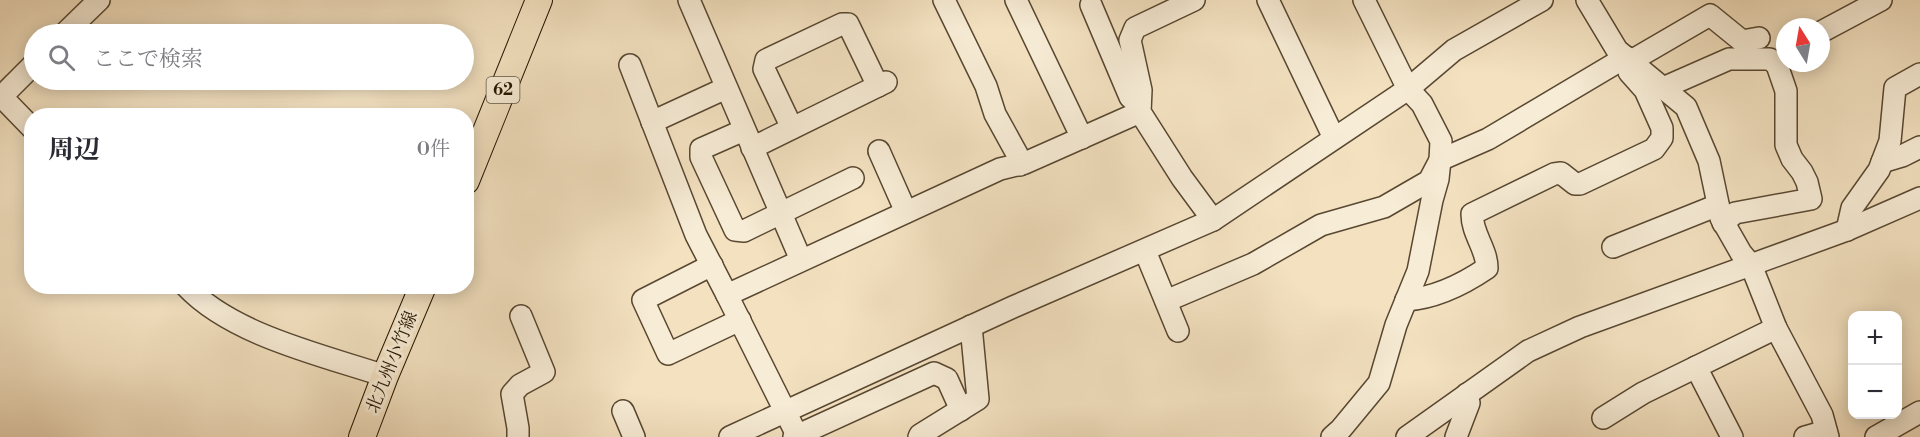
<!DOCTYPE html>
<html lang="ja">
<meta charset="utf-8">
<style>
:root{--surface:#fff;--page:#f2f2f3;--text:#2b2b33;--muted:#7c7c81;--line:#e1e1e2}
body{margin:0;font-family:"Libre Bodoni","Noto Serif JP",serif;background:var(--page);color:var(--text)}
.controls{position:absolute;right:18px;bottom:18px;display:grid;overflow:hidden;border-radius:12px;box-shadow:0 3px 15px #0003}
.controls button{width:54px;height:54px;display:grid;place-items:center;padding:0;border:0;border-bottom:2px solid var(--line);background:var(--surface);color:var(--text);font:30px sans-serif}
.compass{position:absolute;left:1776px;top:18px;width:54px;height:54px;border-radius:50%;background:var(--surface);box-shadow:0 3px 15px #0003;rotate:349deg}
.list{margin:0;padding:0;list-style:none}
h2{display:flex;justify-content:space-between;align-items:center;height:78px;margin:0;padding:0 24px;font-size:26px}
h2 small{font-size:20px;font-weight:400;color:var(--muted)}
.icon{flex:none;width:33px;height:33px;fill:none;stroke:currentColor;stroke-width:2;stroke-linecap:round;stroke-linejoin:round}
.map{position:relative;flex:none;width:1920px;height:437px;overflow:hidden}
.search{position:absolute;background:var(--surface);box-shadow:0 3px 15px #0003;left:24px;top:24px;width:450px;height:66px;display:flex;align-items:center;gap:15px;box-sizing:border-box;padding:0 21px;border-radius:33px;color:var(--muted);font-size:22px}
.panel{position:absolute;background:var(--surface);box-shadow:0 3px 15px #0003;left:24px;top:108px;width:450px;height:186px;border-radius:24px}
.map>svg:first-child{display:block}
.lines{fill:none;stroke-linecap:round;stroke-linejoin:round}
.minor-casing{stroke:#584731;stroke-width:24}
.major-casing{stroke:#241401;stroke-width:28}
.minor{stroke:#f7ecd6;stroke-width:21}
.major{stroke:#f3e1c0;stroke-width:26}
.labels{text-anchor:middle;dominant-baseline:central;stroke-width:6;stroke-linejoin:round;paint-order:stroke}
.shield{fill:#f7ecd6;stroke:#635541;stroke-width:1.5}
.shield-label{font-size:16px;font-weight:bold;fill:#241401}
.street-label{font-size:18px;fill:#241401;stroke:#f7ecd6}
</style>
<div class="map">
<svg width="1920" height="437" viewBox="0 0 1920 437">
<rect width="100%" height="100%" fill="#f3e1c0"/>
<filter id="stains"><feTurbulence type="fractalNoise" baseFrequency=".00333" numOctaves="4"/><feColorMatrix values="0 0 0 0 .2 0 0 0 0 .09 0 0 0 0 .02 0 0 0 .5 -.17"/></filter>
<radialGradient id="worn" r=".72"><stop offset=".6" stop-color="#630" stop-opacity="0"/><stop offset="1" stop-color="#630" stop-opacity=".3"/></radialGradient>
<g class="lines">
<defs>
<g id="minor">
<path d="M689 0 801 260"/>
<path d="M944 0 986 86 995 114 1017 154 1020 165"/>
<path d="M1016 0 1082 138"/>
<path d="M1194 0 1135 28 1130 40 1141 90 1140 112 1182 178 1213 220"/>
<path d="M1268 0 1334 138"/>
<path d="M1587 0 1617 50 1686 107 1709 161 1721 218 1741 253 1751 265 1776 328 1822 415 1828 437"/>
<path d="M1091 5 1130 97 1140 106"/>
<path d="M1821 32 1881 0"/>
<path d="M64 34 99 0"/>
<path d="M1631 61 1710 15 1742 41 1759 38"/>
<path d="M630 65 696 235 727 295"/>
<path d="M1663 88 1729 59H1770L1777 65 1786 91V145L1792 159 1802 172 1807 182 1811 199 1735 213 1723 223"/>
<path d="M0 95 32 128"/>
<path d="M1 97 34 64"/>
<path d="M652 122 726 88"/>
<path d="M792 128 764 69 766 60 842 24H848L878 86"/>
<path d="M744 130 701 149V157L735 230 744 231 853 178"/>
<path d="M752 148 886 82"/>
<path d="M879 151 906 212"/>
<path d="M1882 162 1902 156 1920 147"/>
<path d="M1847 230 1852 208 1879 170 1890 141 1895 88 1920 74"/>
<path d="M1613 247 1718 205"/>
<path d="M1145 251 1178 331"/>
<path d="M712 265 643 300 668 354 740 320"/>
<path d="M186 286C232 335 322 355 385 376"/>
<path d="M1406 300C1436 298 1462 285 1487 268 1487 249 1472 234 1472 214L1554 174 1561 173 1575 184H1580L1654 149 1662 138V128L1645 90 1629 72"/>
<path d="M1166 301 1253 264 1321 225 1384 207 1429 181 1440 160 1488 139 1626 57"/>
<path d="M1696 367 1732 437"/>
<path d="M623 411 634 437"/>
<path d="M1603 418 1643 393 1776 328"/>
<path d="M797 435 727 295 1000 169 1025 163 1140 112"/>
<path d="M518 437V428L512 394 520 385 544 372 521 316"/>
<path d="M730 437 1013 307 1213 220 1408 89 1454 50 1542 0"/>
<path d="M794 437 934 373 947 379 961 410"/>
<path d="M919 437 920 435 978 399 971 326"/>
<path d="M1332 437 1341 429 1379 383 1396 325 1418 271 1432 200 1438 179 1440 160 1441 141 1422 104 1408 89 1364 0"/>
<path d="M1407 437 1528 351 1580 327 1847 230 1920 198"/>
<path d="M1456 437 1469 403 1467 394"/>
<path d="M1805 437 1826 431"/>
<path d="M1876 437 1920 412"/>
</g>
<g id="major">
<path d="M466 181 539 0"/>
<path d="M362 437 385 376 423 286"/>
</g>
</defs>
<use href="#minor" class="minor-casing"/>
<use href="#major" class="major-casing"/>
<use href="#minor" class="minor"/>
<use href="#major" class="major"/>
</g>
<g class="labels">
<rect class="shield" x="486.5" y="77" width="33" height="26" rx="4.5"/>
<g class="shield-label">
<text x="503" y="90">62</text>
</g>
<g class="street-label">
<text transform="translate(392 362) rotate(-68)">北九州小竹線</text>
</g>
</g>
<rect width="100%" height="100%" filter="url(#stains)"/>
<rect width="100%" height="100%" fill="url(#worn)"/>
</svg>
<div class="controls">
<button>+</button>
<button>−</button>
</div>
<svg class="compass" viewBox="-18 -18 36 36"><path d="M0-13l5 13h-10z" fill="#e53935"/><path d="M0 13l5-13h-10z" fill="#7c7c81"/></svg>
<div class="search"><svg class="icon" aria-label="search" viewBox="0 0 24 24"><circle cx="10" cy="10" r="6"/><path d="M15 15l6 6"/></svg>ここで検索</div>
<section class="panel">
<h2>周辺<small>0件</small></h2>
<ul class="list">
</ul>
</section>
</div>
